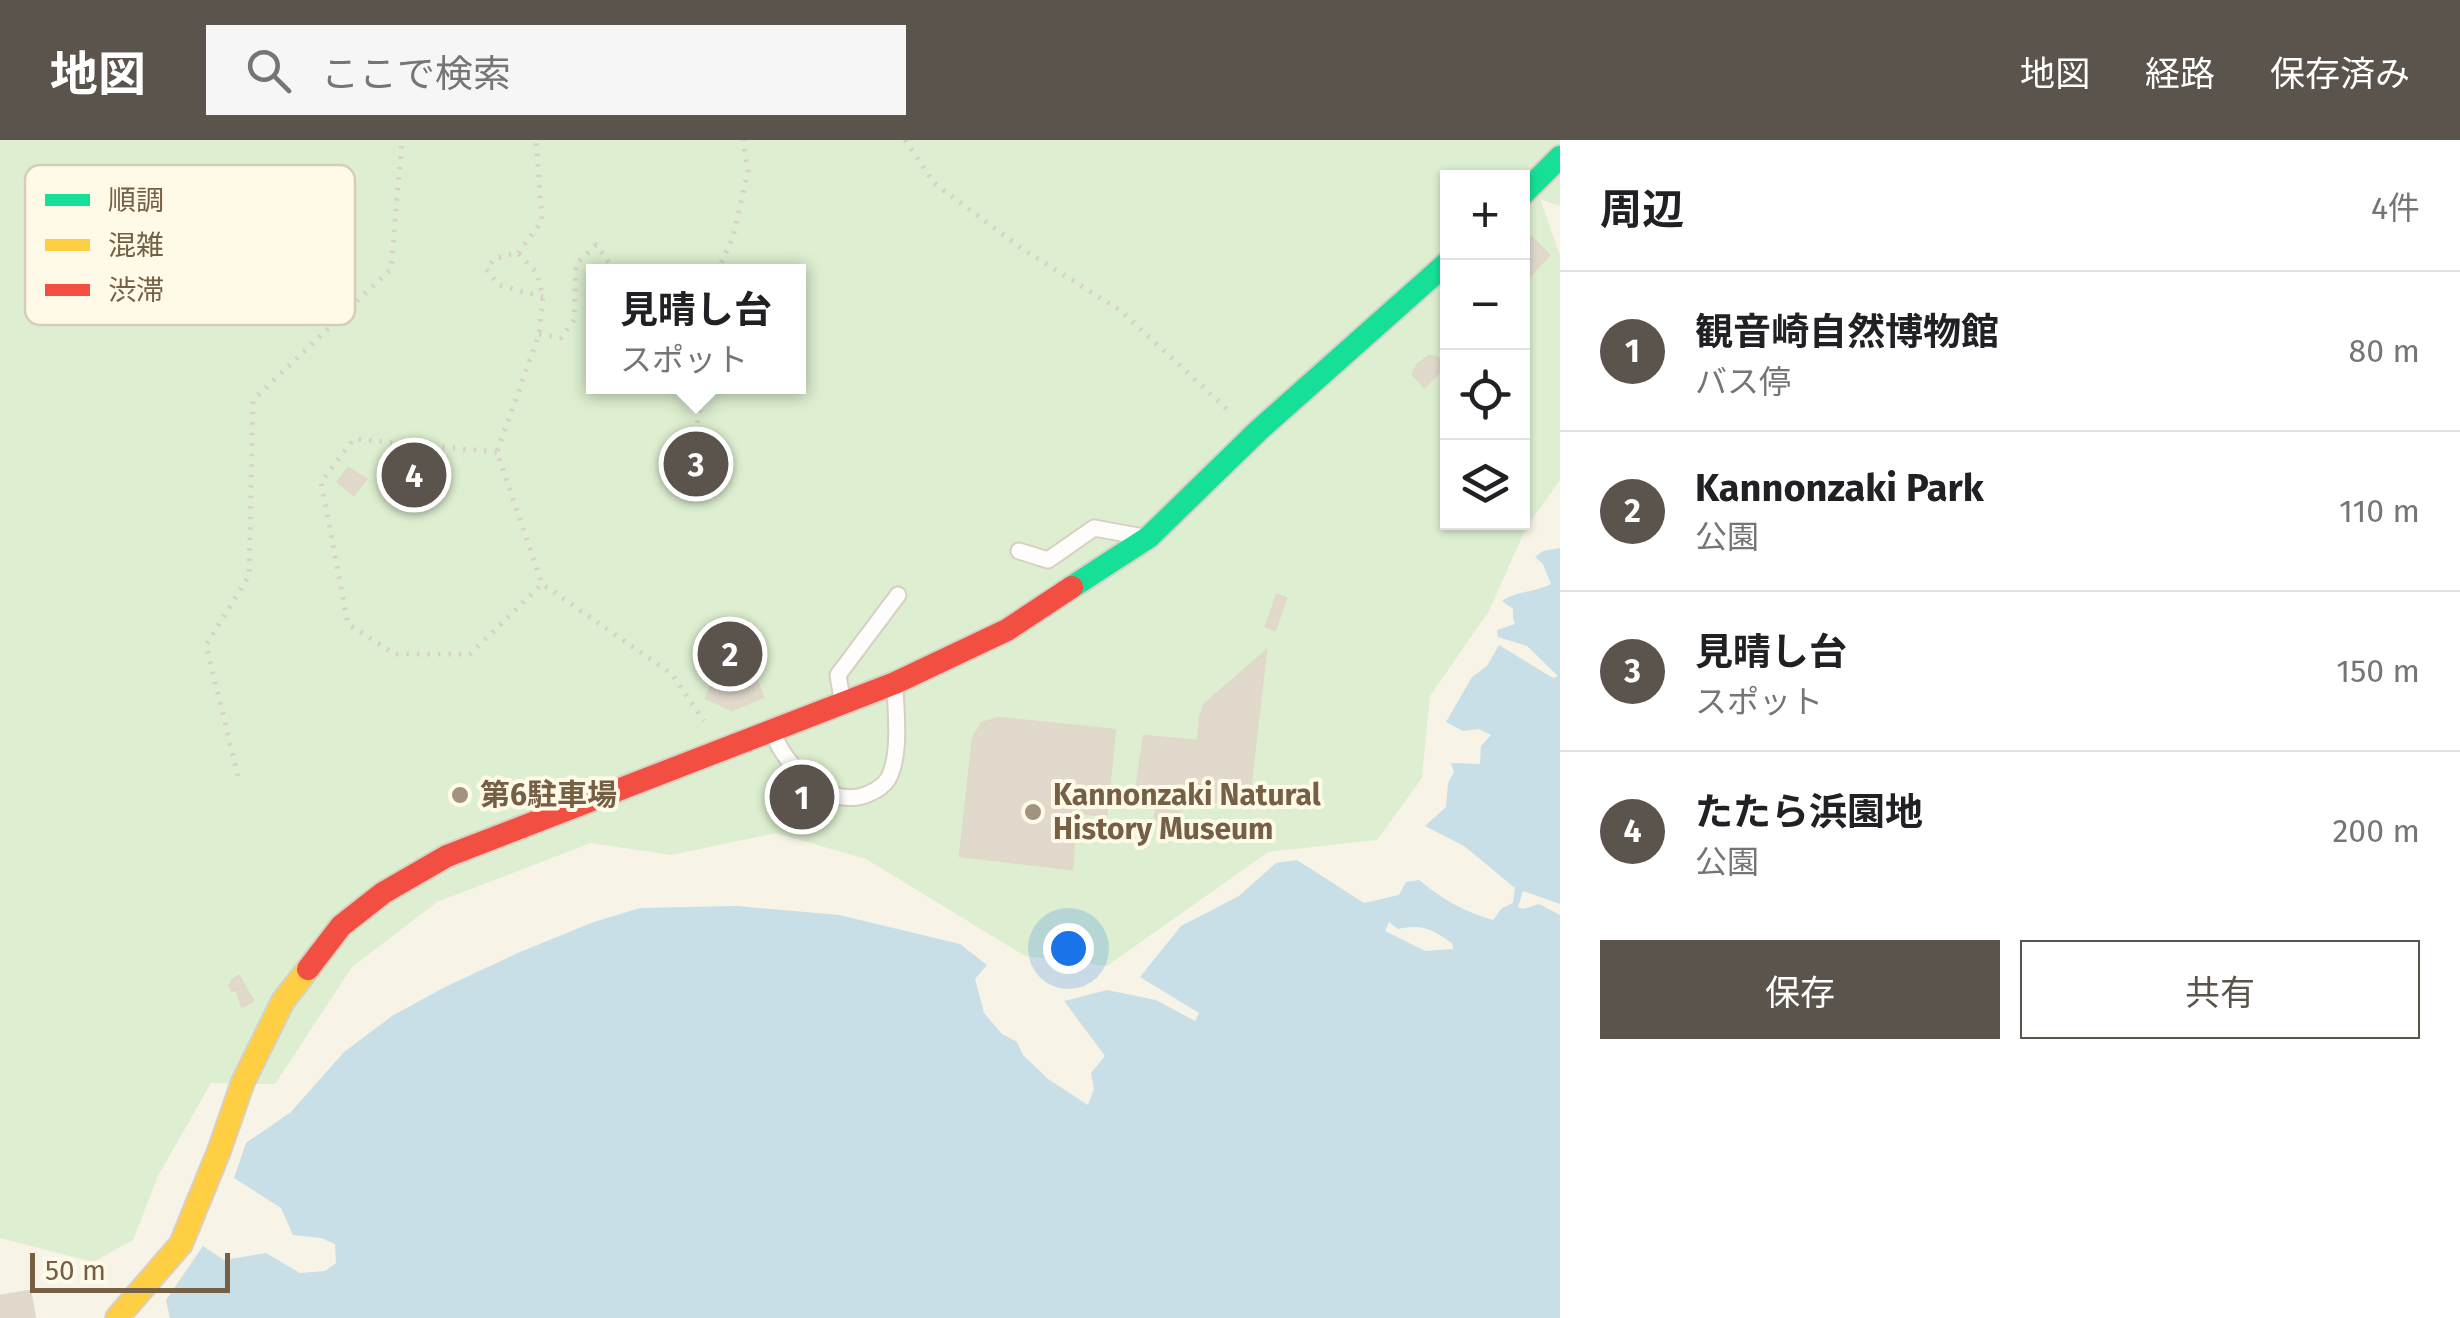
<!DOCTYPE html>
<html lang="ja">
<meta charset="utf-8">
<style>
:root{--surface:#fff;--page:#f6f6f6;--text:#202124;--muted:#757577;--line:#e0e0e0;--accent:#5a544c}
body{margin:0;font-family:"Fira Sans","Noto Sans JP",sans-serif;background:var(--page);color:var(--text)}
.controls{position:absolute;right:30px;top:30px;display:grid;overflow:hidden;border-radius:0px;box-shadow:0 2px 8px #0004}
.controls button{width:90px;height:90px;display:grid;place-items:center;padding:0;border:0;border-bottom:2px solid var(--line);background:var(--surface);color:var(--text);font:50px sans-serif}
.scale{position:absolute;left:30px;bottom:25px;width:200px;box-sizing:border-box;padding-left:10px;border:5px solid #756046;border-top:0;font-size:28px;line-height:35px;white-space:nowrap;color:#756046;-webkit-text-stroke:8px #fffae7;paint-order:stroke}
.you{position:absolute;left:1068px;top:808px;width:35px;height:35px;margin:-25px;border:8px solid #fff;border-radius:50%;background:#1a73e8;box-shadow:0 0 0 15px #1a73e833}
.badge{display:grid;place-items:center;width:65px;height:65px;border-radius:50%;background:var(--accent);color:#fff;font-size:32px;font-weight:700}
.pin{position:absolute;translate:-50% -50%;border:5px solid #fff;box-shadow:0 2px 10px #0006}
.popup{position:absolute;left:586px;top:124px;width:220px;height:130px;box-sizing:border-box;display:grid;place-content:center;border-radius:0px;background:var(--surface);filter:drop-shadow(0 2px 8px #0005);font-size:32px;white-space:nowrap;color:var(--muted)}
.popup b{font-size:38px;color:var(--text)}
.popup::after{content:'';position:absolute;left:50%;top:100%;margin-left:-20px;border:20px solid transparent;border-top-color:var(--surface)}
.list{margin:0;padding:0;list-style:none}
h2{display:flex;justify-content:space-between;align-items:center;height:130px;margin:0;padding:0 40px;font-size:42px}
h2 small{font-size:32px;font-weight:400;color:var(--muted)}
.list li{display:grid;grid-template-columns:65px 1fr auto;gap:30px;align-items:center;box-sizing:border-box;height:160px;padding:0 40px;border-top:2px solid var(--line)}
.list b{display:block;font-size:38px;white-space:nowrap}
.list p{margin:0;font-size:32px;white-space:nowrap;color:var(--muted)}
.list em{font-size:32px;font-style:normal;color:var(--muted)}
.actions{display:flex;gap:20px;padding:30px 40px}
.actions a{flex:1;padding:22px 0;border:2px solid var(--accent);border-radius:0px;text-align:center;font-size:35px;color:var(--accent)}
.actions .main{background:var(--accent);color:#fff}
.icon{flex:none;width:55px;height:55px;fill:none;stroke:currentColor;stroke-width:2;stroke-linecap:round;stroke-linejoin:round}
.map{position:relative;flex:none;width:1560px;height:1178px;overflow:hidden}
header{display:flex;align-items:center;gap:60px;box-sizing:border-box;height:140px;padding:0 50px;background:var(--accent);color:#fff}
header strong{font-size:48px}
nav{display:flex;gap:55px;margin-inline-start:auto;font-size:35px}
.search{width:700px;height:90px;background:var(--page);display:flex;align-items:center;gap:25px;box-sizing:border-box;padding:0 35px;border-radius:0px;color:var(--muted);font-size:38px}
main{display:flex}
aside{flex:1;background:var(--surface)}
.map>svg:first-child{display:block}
.green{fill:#ddefd0;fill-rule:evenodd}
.water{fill:#c8dfe7;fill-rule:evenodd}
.building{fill:#e1d9cb;stroke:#e0d8c9;stroke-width:2.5}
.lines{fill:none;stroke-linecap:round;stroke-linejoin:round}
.lane-casing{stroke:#d6cfc2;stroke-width:19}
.fast-casing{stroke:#d7d0c3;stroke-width:26}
.slow-casing{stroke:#d7d0c3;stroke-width:26}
.jam-casing{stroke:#d7d0c3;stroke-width:26}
.path{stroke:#d8d1c8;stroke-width:5;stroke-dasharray:2.5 8;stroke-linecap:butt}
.lane{stroke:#fefdfb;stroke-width:15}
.fast{stroke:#16e098;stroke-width:22}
.slow{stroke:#ffcf43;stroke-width:22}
.jam{stroke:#f24e42;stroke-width:22}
.poi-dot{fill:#a2937e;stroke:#fffae7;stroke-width:4}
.labels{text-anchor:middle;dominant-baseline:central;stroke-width:8;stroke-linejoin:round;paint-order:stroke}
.poi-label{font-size:30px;font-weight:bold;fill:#756046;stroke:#fffae7;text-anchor:start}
.key{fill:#fffae7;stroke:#d6ccb7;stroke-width:2.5}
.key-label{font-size:28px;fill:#756046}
</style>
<header>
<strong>地図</strong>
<div class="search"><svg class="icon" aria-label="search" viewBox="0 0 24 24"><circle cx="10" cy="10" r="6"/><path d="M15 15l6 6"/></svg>ここで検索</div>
<nav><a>地図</a><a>経路</a><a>保存済み</a></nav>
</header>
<main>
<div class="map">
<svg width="1560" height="1178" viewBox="0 0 1560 1178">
<rect width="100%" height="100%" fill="#f7f3e6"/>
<path class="green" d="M0 0H1560V66L1540 59 1560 115V340L1526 388 1489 471 1430 556 1422 638 1377 700 1268 712 1107 826 1025 816 866 719 776 693 671 715 591 703 437 762 352 827 275 944 211 943 158 1036 133 1100 93 1122 0 1098ZM1448 38H1522V382H1448ZM594 132H798V246H594Z"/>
<path class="water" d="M1560 408V764L1523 751 1518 767 1523 769 1539 764 1560 775V1178H170L166 1160 203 1106 224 1120 266 1113 300 1133 325 1131 336 1123 335 1104 321 1098 293 1095 281 1068 234 1038 246 1003 291 972 344 912 392 876 445 847 520 812 594 782 640 768 737 766 839 775 960 804 987 825 975 839 984 873 1002 894 1017 902 1023 915 1048 939 1088 965 1094 949 1091 933 1105 916 1064 861 1107 850 1156 860 1195 881 1199 873 1140 837 1181 786 1239 756 1276 723 1297 720 1364 763 1399 755 1406 742 1419 740C1442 759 1464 772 1493 780L1502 768 1513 763 1515 748 1464 706 1425 686 1446 667 1448 643 1454 632 1451 623 1480 624 1481 606 1491 595 1479 589 1463 591 1446 582 1472 537 1487 526 1499 505 1553 538 1558 536 1527 506 1498 497 1497 490 1515 484 1513 478V469L1502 461C1519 450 1533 453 1551 444L1543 424 1535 417 1543 411ZM1389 782 1398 789C1423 784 1431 789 1452 803L1453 809 1425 811 1385 791Z"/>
<g class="building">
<path d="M1531 97 1549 115 1522 144V106Z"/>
<path d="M1429 216 1437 217 1445 227 1424 247 1413 234 1417 225Z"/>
<path d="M348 328 366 339 354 355 338 342Z"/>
<path d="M1277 455 1286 458 1275 490 1266 486Z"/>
<path d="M1266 511 1248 665 1136 652 1144 596 1198 601 1200 577 1205 564Z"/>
<path d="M714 539 733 545 756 539 763 557 732 570 706 558Z"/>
<path d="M999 578 1115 590 1106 676 1076 672 1072 729 960 716 973 598 982 583Z"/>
<path d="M1156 670 1180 672 1178 685 1154 684Z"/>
<path d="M239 836 253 861 242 867 236 848 232 851 229 845 232 843V840Z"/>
<path d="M30 1151 35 1178H0V1156Z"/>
</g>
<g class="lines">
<defs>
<g id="lane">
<path d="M1019 411 1048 420 1094 388 1138 396"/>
<path d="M842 559 838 535 898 455"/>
<path d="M774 595C786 628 832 672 870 653 877 650 884 645 888 639 901 616 896 573 895 547"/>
</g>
<g id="fast">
<path d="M1522 55 1560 17"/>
<path d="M1072 447 1149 397 1259 290 1448 122"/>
</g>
<path id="slow" d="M117 1178 181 1104 219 1011 243 942 283 861 308 829"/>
<path id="jam" d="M308 829 341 786 383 753 447 716 895 543 1007 490 1072 447"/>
</defs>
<use href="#lane" class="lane-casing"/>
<use href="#fast" class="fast-casing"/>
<use href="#slow" class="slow-casing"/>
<use href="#jam" class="jam-casing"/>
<g class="path">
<path d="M905 0 934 43 1021 108 1121 171 1230 272"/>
<path d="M518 113 542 81 536 0"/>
<path d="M717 132 733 97 748 31 743 0"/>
<path d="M543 157 499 145 486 129 495 118 518 113 537 133 543 157 539 194 497 312 542 444 672 534 704 581"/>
<path d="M539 194 561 198 574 180 576 124 596 105 616 132"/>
<path d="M497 312 354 299 321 342 348 484 395 514H470L542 444"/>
<path d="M692 314 704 246"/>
<path d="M238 636 206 505 249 436 253 260 391 129 402 0"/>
</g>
<use href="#lane" class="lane"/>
<use href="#fast" class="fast"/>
<use href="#slow" class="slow"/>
<use href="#jam" class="jam"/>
</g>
<g class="poi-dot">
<circle cx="460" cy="655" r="10"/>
<circle cx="1033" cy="672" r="10"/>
</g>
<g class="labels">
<g class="poi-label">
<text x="480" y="655">第6駐車場</text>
<text x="1053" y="655">Kannonzaki Natural<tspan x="1053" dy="34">History Museum</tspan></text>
</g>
</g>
<rect x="25" y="25" width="330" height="160" rx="15" class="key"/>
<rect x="45" y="54" width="45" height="12" fill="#16e098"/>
<rect x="45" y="99" width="45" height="12" fill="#ffcf43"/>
<rect x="45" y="144" width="45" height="12" fill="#f24e42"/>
<g class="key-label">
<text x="108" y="70">順調</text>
<text x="108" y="115">混雑</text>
<text x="108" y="160">渋滞</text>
</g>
</svg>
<div class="controls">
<button>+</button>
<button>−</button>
<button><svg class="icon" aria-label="locate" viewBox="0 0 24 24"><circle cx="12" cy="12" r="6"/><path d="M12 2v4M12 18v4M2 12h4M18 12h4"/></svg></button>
<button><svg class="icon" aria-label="layers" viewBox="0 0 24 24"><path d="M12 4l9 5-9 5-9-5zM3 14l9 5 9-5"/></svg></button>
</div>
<div class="scale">50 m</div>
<div class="you"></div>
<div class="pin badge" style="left:802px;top:657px">1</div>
<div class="pin badge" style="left:730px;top:514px">2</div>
<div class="pin badge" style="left:696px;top:324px">3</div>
<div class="popup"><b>見晴し台</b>スポット</div>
<div class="pin badge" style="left:414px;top:335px">4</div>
</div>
<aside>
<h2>周辺<small>4件</small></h2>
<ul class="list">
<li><span class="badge">1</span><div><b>観音崎自然博物館</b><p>バス停</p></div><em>80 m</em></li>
<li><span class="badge">2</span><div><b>Kannonzaki Park</b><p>公園</p></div><em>110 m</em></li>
<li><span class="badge">3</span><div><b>見晴し台</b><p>スポット</p></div><em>150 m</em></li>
<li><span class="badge">4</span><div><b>たたら浜園地</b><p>公園</p></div><em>200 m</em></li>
</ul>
<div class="actions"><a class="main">保存</a><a>共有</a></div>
</aside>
</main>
